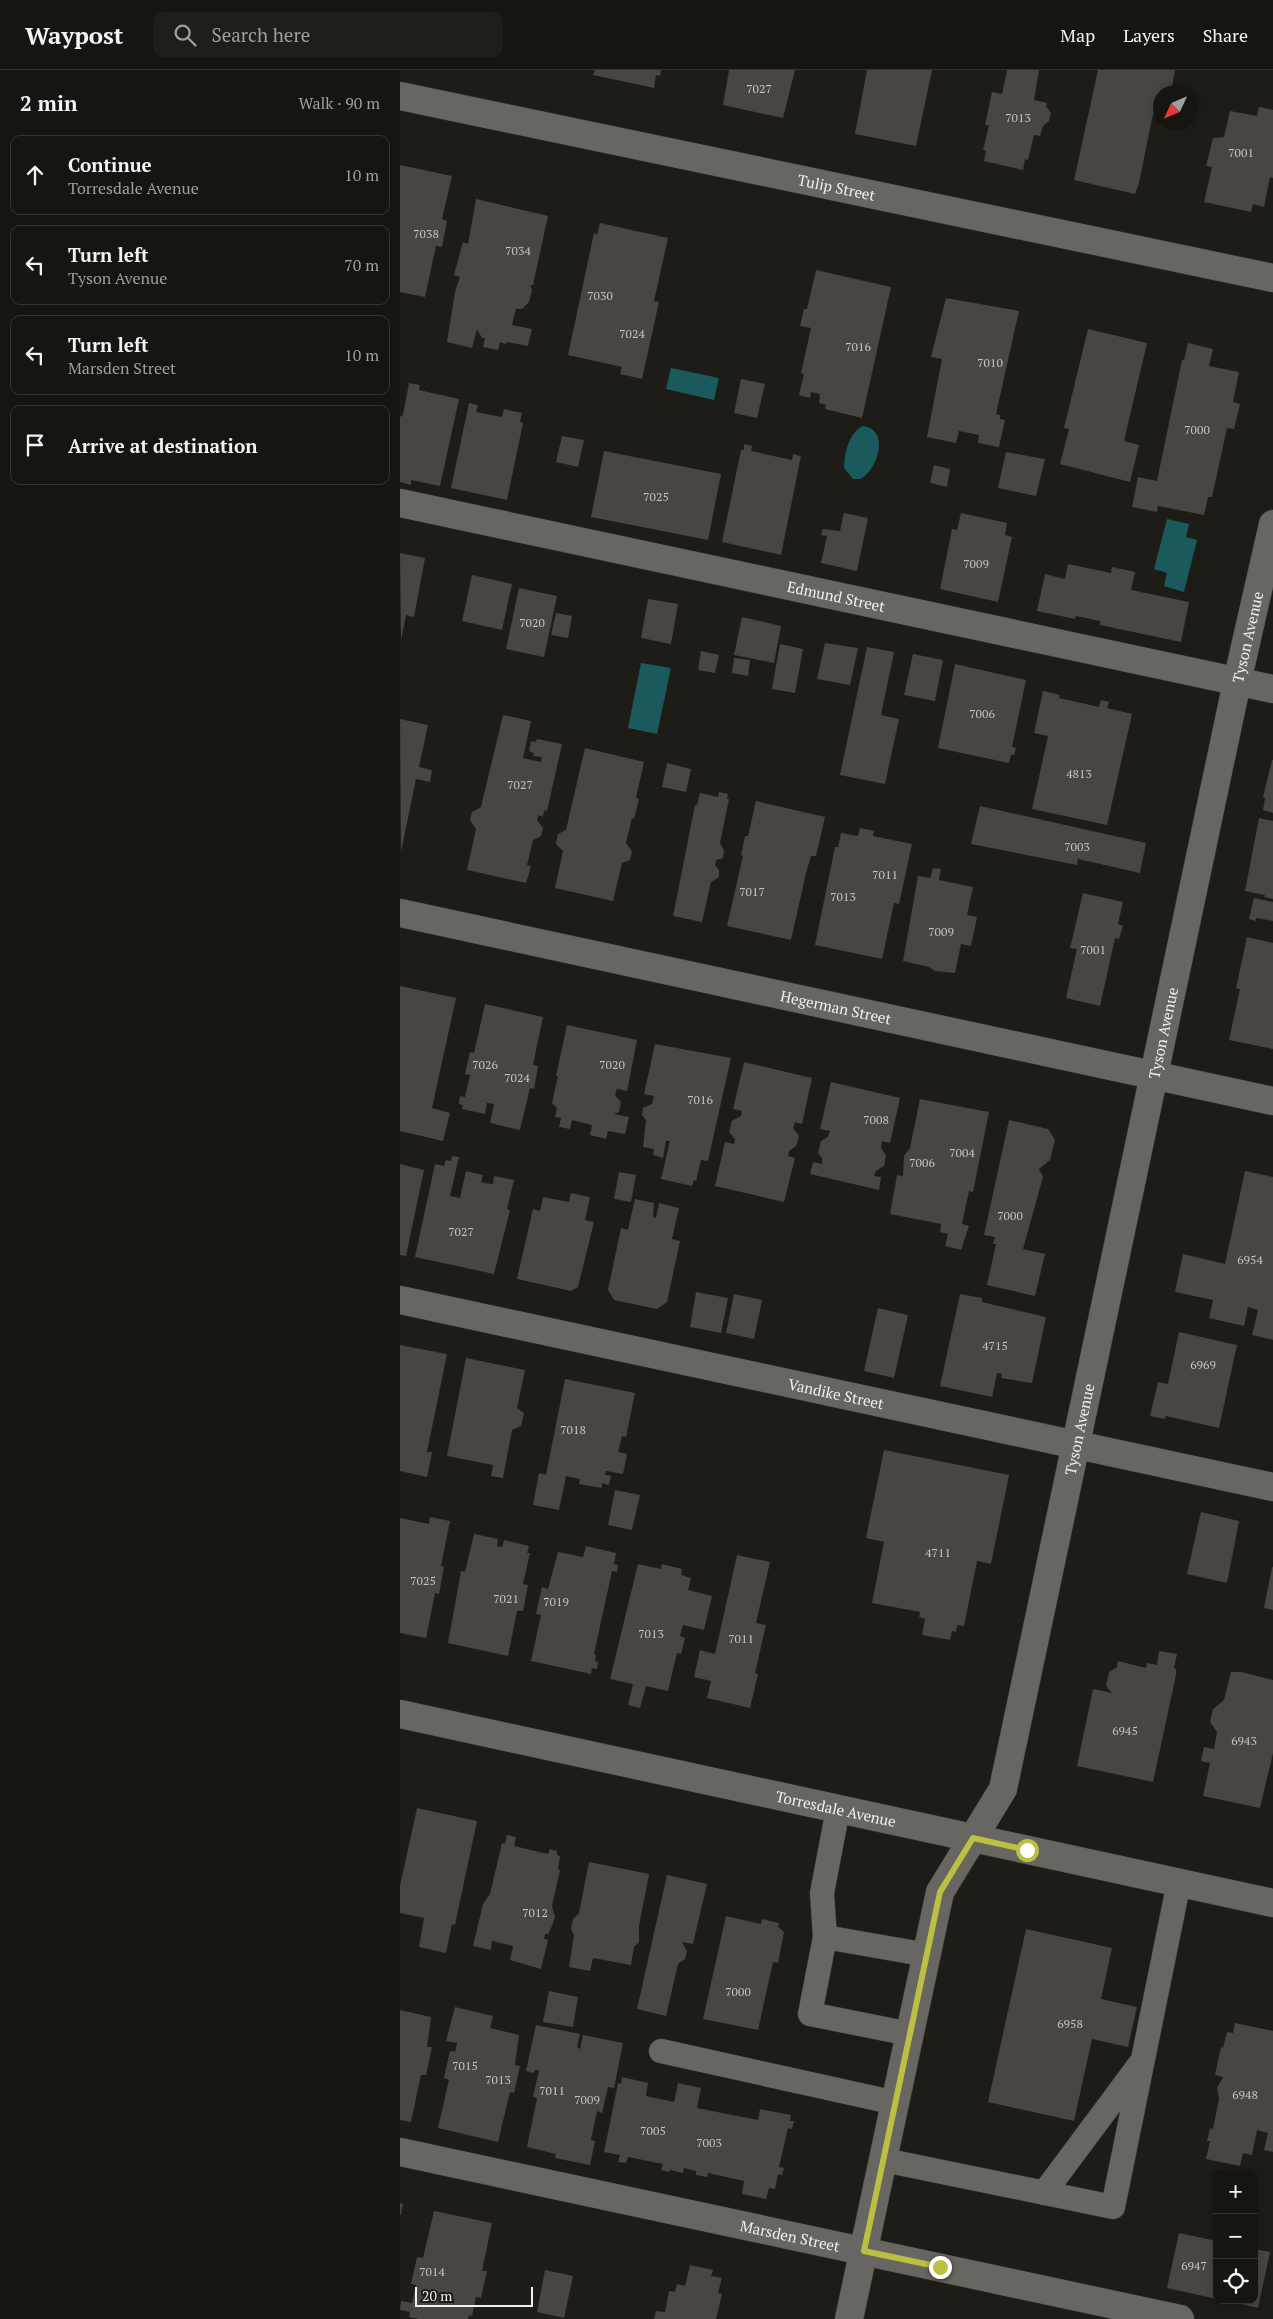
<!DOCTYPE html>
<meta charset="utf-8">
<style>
:root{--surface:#161511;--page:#1f1e1a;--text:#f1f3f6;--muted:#9e9f9f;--line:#353431}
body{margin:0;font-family:"PT Serif",serif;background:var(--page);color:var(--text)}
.controls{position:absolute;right:15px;bottom:15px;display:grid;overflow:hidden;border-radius:10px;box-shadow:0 2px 8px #0003}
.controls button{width:45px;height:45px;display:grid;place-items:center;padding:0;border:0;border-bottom:1px solid var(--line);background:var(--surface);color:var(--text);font:25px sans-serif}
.compass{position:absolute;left:753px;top:15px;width:45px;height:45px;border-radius:50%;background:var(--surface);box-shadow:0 2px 8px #0003;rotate:226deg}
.scale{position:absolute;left:15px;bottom:12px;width:118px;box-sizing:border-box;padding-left:5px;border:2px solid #f0efec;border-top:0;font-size:14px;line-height:18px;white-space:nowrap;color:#f0efec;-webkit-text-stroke:4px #1e1c17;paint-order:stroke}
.stop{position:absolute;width:15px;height:15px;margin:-11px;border:4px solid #bdbf43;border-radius:50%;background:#fff}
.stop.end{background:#bdbf43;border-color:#fff;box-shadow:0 1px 5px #0008}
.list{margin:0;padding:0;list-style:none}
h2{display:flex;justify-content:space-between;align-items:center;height:65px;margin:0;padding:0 20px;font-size:21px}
h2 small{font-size:16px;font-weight:400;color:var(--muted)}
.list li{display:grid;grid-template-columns:32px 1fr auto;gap:15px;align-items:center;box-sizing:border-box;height:80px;margin:0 10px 10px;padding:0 10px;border:1px solid var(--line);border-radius:10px}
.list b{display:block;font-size:19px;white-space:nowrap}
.list p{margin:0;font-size:16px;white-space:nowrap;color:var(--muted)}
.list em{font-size:16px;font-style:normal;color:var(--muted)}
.icon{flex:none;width:28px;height:28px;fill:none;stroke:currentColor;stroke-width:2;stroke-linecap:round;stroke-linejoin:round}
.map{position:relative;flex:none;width:873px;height:2249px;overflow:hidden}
header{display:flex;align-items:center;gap:30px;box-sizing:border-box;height:70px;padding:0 25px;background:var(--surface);border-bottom:1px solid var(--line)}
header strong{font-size:24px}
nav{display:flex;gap:28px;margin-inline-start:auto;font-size:18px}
.search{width:350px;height:45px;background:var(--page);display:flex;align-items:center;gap:12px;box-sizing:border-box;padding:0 18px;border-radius:10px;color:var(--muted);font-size:19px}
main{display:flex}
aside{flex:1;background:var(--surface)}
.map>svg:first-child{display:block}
.water{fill:#1a5a5d}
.building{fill:#4a4443}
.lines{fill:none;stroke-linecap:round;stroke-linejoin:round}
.service-casing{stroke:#3b3a37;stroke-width:25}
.minor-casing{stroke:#3b3a37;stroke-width:29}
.tertiary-casing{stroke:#3b3a37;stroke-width:29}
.service{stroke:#676660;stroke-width:24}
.minor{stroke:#676660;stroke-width:28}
.tertiary{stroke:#676660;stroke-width:28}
.route{stroke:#bdbf43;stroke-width:6}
.labels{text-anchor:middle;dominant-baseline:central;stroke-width:4;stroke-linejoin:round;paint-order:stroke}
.number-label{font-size:12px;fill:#c6c4c2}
.street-label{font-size:15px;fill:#f0efec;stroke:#1e1c17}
</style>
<header>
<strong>Waypost</strong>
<div class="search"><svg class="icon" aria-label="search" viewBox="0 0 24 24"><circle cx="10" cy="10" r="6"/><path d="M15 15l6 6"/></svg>Search here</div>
<nav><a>Map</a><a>Layers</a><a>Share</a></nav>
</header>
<main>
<aside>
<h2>2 min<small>Walk · 90 m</small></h2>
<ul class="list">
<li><svg class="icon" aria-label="ahead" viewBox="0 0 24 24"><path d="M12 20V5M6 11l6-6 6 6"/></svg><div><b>Continue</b><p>Torresdale Avenue</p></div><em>10 m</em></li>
<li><svg class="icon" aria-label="left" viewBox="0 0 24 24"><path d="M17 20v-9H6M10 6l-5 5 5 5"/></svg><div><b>Turn left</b><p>Tyson Avenue</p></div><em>70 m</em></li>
<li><svg class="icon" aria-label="left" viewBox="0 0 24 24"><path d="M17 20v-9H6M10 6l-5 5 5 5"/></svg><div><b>Turn left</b><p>Marsden Street</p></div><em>10 m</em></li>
<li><svg class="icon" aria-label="arrive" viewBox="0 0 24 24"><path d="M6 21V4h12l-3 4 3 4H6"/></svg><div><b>Arrive at destination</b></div></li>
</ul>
</aside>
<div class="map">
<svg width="873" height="2249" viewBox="0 0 873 2249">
<rect width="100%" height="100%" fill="#1e1c17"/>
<g class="water">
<path d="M271 298 319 308 314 330 266 319Z"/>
<path d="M463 356C491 360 477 401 460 409H453L444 398C444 384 449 362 463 356Z"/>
<path d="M767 449 789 454 786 467 797 470 784 522 764 516 767 503 754 499Z"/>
<path d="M241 593 271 598 257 664 228 658Z"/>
</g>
<g class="building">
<path d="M195 0H261L260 6 256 5 254 18 193 5Z"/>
<path d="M329 0H395L383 48 323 35Z"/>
<path d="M467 0H532L516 76 455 64Z"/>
<path d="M607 0H639L634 30 647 33 646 36 651 43 649 51 643 56 640 66 634 65 628 90 625 89 623 100 584 91 586 81 583 80 589 55H585L592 22 602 24Z"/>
<path d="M698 0H775L771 22H760V45L753 44 739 113 735 124 674 110Z"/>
<path d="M859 37 873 40V108L870 107 864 137 853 134 851 142 804 132 812 97 806 96 813 68 824 67 830 41 857 46Z"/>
<path d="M0 95 52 106 42 149 47 151 42 177 36 176 25 227 0 222Z"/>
<path d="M76 129 148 146 133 215H130L132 220 129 232 122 239H116L112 255 132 259 128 276 106 272V274L100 272 98 280 83 277 85 268H82L77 259 72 278 47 272 55 222 60 207 54 205 63 172 68 174Z"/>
<path d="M200 153 268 168 254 231 259 232 242 309 220 304 222 297 168 285 194 163 197 165Z"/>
<path d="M416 200 491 217 462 348 425 339 426 335 419 333 420 324 411 322 410 328 399 325 404 304 401 303 411 258 400 256 404 239H407Z"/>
<path d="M546 228 619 241 596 344 600 345V349L605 350 599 377 578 373 579 365 559 361 556 373 527 367 542 289 531 287Z"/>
<path d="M688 259 747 273 724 371 739 375 730 412 660 394 669 359 664 358Z"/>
<path d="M788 273 813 279 809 296 839 302 833 332 840 334 834 359 827 358 812 427H808L804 445 758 436 757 442 732 437 738 407 757 411 782 290H784Z"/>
<path d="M341 309 365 314 357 348 334 343Z"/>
<path d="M9 313 20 315 19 320 59 329 40 416 11 410V415L0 412V347L3 345Z"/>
<path d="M69 333 78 335 76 342 102 347 104 339 122 343 120 352 123 353 107 430 51 418Z"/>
<path d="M162 366 184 370 178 397 156 392Z"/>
<path d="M344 374 352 376 351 381 392 390 393 384 401 386 381 485 322 472 341 380H344Z"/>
<path d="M204 381 321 404 308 470 191 447Z"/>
<path d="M606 382 645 389 636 426 598 418Z"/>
<path d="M534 395 550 399 547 417 530 413Z"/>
<path d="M444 443 468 448 457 501 421 493 427 466 421 465 423 459 440 461Z"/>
<path d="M561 443 607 453 605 465 612 467 598 532 540 519 552 459 557 460Z"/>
<path d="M0 483 25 488 14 547 6 545 1 570Z"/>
<path d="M668 494 711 503 712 497 735 502 731 520 789 532 781 572 700 555V551L676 546 675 549 637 541 645 504 665 509Z"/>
<path d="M72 505 112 514 102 560 62 551Z"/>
<path d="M119 518 157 526 144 587 106 579Z"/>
<path d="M248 529 278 534 271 574 241 568Z"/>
<path d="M156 543 172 546 168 568 151 565Z"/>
<path d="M342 547 381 556 374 593 334 585Z"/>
<path d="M425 573 458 578 450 615 417 609Z"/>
<path d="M380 574 403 579 395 623 372 619Z"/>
<path d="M467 577 494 582 481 645 499 649 485 714 440 705Z"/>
<path d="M301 581 319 585 315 603 298 600Z"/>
<path d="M513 584 543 590 535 631 504 625Z"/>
<path d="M334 588 350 590 348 606 332 603Z"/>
<path d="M555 594 626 610 612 677 616 678 614 685H611L609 693 538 678Z"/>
<path d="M643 621 660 625 659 628 699 637 701 630 709 632 707 638 732 644 707 755 632 739 648 666 634 663Z"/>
<path d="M103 645 131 651 123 688 141 692 142 687 133 686 134 683 129 681 131 671 136 672 137 669 162 674 147 741 144 740 143 747 138 745 137 750 143 758 141 766 133 770 127 795 131 796 126 813 67 800 76 759 70 750 72 742 81 737Z"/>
<path d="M0 649 28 655 19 697 32 700 30 712 16 709 1 782Z"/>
<path d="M185 678 244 692 236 728 239 729 234 749 232 748 226 773 232 781 230 790 222 793 213 831 155 818 163 781 156 774 158 764 166 760Z"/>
<path d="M872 690H873V743L863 740 865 728 863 727Z"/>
<path d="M267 693 291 699 286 722 262 717Z"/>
<path d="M319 722 328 724 327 729H329L320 773 324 780 323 788 316 790 315 795 319 800V807L311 812 302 852 273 846 295 735H297L300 723 318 727Z"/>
<path d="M356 731 425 747 416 786H411L406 803 391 870 327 856 343 786 341 785 345 766H348Z"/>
<path d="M580 736 746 773 740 803 678 789 677 795 571 774Z"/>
<path d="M859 748 873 751V829L864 827 865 825 845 821Z"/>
<path d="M460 758 474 761 473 766 512 774 499 834 494 833 482 889 415 875 435 777H438L441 763 458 766Z"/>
<path d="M533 798 541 799 539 810 573 817 567 845 577 847 571 876 561 874 555 903 535 901 529 897 503 891 518 806 530 808Z"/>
<path d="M683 823 723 832 718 854 723 856 719 869 715 868 700 936 666 928 677 879 670 878Z"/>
<path d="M854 828 873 832V851L856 848V851L849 849Z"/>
<path d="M847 867 873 873V979L829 970 840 919 836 918Z"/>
<path d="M0 916 56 928 32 1038 50 1043 43 1071 0 1061Z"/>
<path d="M85 934 143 947 133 995 138 996 134 1019 130 1018 120 1060 90 1053 94 1034 87 1033 85 1044 62 1039 63 1035 59 1034 60 1026 65 1027 70 1005 65 1004 70 982 74 983Z"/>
<path d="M167 955 237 970 227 1021 217 1019 215 1025 221 1032 219 1042 214 1044 229 1047 225 1064 208 1061 206 1069 190 1065 192 1055 172 1050 170 1059 159 1057 161 1048 155 1047 157 1038 152 1033 158 1006H156Z"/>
<path d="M255 974 331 988 308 1091 301 1090 296 1111 294 1110 292 1116 261 1109 270 1071H266L263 1088 253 1085 254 1079 243 1077 246 1050 242 1045 243 1038 252 1034 254 1026 244 1024Z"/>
<path d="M344 992 412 1008 402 1054 395 1052 393 1058 399 1066 396 1076 389 1081 388 1086 395 1088 384 1132 315 1116 325 1072 334 1074 335 1069 329 1062 332 1051 341 1046 342 1041 333 1039Z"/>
<path d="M431 1012 500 1028 490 1073 482 1071 481 1078 486 1085 484 1096 476 1101 474 1106 481 1107 479 1120 410 1104 413 1092 422 1094V1088L418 1083 421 1071 428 1067 430 1061 420 1059Z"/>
<path d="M520 1029 589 1042 573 1122 569 1121 562 1154 569 1156 561 1180 545 1176 548 1164 540 1162 541 1154 490 1144 497 1105 503 1106 504 1086 510 1078Z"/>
<path d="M609 1050 648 1059 655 1070 650 1090 639 1099 643 1107 623 1179 645 1184 635 1226 587 1215 596 1174H593L595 1167 584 1165Z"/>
<path d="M52 1086 59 1087 50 1126 60 1128 66 1101 83 1105 81 1112 85 1113 93 1114 94 1106 114 1110 107 1139 110 1140 94 1204 15 1187 35 1094 44 1096 46 1090 51 1091Z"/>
<path d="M0 1094 24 1100 6 1186 0 1185Z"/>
<path d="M845 1101 873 1107V1270L852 1265 858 1240 848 1237 844 1256 809 1248 813 1230 775 1222 783 1184 825 1194Z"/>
<path d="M219 1102 236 1105 231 1132 214 1129Z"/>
<path d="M171 1123 190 1127 185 1150 194 1152 178 1217 171 1221 117 1209 133 1139 140 1141 143 1127 169 1132Z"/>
<path d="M235 1129 254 1133 253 1147 256 1148 259 1133 279 1138 272 1169 280 1171 267 1232 257 1239 214 1230 208 1220 221 1158 228 1160Z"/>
<path d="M296 1222 328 1228 321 1263 290 1257Z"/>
<path d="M334 1224 362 1230 354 1269 326 1263Z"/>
<path d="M560 1224 582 1228V1232L646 1247 632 1313 601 1308 602 1304 597 1303 592 1327 540 1316Z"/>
<path d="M478 1238 508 1245 494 1308 464 1301Z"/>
<path d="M779 1262 837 1275 819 1358 766 1346 765 1349 750 1346 758 1312 768 1314Z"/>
<path d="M0 1275 47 1284 27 1382H32L27 1407 0 1401Z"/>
<path d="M66 1288 125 1300 117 1338 124 1343 121 1356 112 1360 103 1408 91 1406 93 1395 47 1386Z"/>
<path d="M165 1309 235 1323 226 1367 222 1366 218 1382 227 1384 223 1404 206 1401 205 1405 211 1406 209 1415 202 1413V1418L179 1414 180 1409 166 1406 159 1440 133 1435 139 1403 146 1405Z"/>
<path d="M484 1380 609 1405 591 1494 577 1491 564 1556 557 1555 556 1562 552 1561 550 1570 522 1565 525 1549 519 1547 520 1542 472 1533 484 1472 466 1468Z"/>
<path d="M215 1420 240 1425 232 1460 208 1455Z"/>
<path d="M801 1442 839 1451 827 1513 787 1504Z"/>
<path d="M30 1447 50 1451 41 1496 44 1497 39 1524 35 1523 26 1568 0 1563V1448L29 1454Z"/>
<path d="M74 1464 98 1469 97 1476 102 1477 104 1470 129 1476 127 1483H130L123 1514 128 1515 123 1541H117L108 1586 48 1573 61 1501 65 1502Z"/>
<path d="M186 1476 216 1483 214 1494 218 1495 217 1502 212 1501 194 1584 196 1585 195 1591 198 1592 197 1599 192 1598 191 1604 131 1591 141 1545 136 1544 142 1517 148 1519 158 1482 183 1487Z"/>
<path d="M337 1485 370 1492 356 1553 366 1555 355 1603 358 1604 350 1638 307 1628 311 1611 294 1607 300 1580 315 1584Z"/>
<path d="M238 1494 261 1499 262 1494 282 1499 281 1505 291 1508 288 1520 312 1526 304 1560 283 1555 280 1566 285 1568 281 1584 277 1583 268 1621 246 1616 240 1638 228 1635 233 1614 210 1609Z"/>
<path d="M872 1497H873V1540L864 1538Z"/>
<path d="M759 1581 777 1584 774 1598 776 1599V1605L753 1712 677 1696 693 1619 712 1623 706 1616 709 1602 717 1597 718 1591 746 1598 747 1593 757 1595Z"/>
<path d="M831 1602H841L873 1610V1683L860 1738 803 1726 810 1693 801 1691 804 1677 814 1679 817 1662 810 1652 813 1639 824 1630Z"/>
<path d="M17 1738 77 1751 55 1855 52 1854 46 1883 19 1877 24 1848 0 1843V1816Z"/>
<path d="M107 1765 116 1767 114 1776 148 1784 150 1779 157 1781V1785L160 1786 158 1799 160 1800 152 1836 155 1847 152 1856 148 1864H145L144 1869 148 1870 141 1899 110 1890 113 1876 92 1871 91 1880 73 1876 83 1834 90 1824 102 1773 105 1774Z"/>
<path d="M189 1792 249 1804 239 1856V1872L234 1877 231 1895 193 1888 190 1901 169 1897 174 1865 171 1859 173 1849 179 1843Z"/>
<path d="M267 1805 307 1814 293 1874 282 1872 287 1881 285 1889 278 1894 266 1946 237 1939Z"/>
<path d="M326 1846 361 1854 362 1849 379 1853 378 1857 384 1862 378 1893 373 1892 358 1960 303 1949Z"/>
<path d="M626 1859 712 1878 701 1929 737 1937 728 1977 692 1969 674 2051 588 2032Z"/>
<path d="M149 1921 178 1927 173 1957 143 1952Z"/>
<path d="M55 1937 93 1946 90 1958 119 1965 115 1995 120 1996 114 2023 110 2022 98 2072 38 2058 49 2010 44 2008 50 1981 55 1982 57 1973 46 1971Z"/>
<path d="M0 1940 31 1947 27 1977H32L26 2005H21L11 2052 0 2050Z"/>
<path d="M835 1953 873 1961V2082L864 2080 868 2063 857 2060 852 2085 843 2083 840 2096 806 2089 810 2071H807L810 2058 813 2059 819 2029 817 2018 823 2007 815 2005 821 1977 823 1978 827 1962 833 1963Z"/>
<path d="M136 1955 180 1964 177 1977 180 1979 183 1965 223 1973 214 2018 208 2017 202 2043 197 2041 191 2070 195 2071 190 2095 155 2088 156 2084 127 2077 137 2028 133 2027 139 2000H135L134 2003 126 2001Z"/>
<path d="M222 2007 248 2013 246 2026 274 2032 278 2013 301 2018 297 2038 358 2050 360 2039 391 2045 390 2051H394L392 2059 388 2058 379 2097 384 2098 382 2105 378 2104 375 2119 369 2118 366 2129 342 2124 344 2111 308 2103 307 2107 296 2105V2101L284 2098 283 2103 270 2100 269 2102 261 2100 263 2094 228 2087 226 2093 218 2092 220 2085 204 2082 218 2013 221 2014Z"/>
<path d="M0 2133 3 2134 1 2145H0Z"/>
<path d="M34 2141 92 2153 82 2201H87L81 2228 76 2227 72 2246 69 2245 68 2249H19L9 2247 10 2242 0 2240 1 2231 12 2233 16 2215 11 2214 17 2187 23 2188Z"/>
<path d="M779 2163 817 2171V2229L767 2218Z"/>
<path d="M854 2179 870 2182 858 2238 828 2231 854 2230Z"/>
<path d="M290 2195 313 2200 311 2206 322 2208 318 2223 322 2224 316 2249H254L256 2241 265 2242 269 2221 275 2222 277 2214 285 2216Z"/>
<path d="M145 2200 173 2206 164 2248 137 2242Z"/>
</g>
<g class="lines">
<defs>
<g id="service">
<path d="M425 1867 422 1823 438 1739"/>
<path d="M510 1964 410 1944 425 1867 528 1885"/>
<path d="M261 1981 496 2033"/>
<path d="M484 2090 713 2137 779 1812"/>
<path d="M644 2123 740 1994"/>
</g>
<g id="minor">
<path id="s1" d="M0 26 873 208"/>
<path id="s2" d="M0 433 873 619"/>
<path id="s3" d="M0 843 873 1031"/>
<path id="s4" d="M0 1230 873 1417"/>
<path id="s5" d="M0 2082 780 2249"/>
</g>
<g id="tertiary">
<path id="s6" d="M0 1644 873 1833"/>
<path id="s7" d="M449 2249 540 1822 603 1719 837 612 873 454"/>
</g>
</defs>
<use href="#service" class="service-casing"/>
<use href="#minor" class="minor-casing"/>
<use href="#tertiary" class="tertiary-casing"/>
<use href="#service" class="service"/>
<use href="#minor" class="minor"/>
<use href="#tertiary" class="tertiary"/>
</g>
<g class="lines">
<path class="route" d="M540 2197 464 2181 540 1822 573 1768 627 1780"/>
</g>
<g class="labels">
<g class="number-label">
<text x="359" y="18">7027</text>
<text x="618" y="47">7013</text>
<text x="841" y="82">7001</text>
<text x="26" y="163">7038</text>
<text x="118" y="180">7034</text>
<text x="200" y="225">7030</text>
<text x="232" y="263">7024</text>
<text x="458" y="276">7016</text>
<text x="590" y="292">7010</text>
<text x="797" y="359">7000</text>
<text x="256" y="426">7025</text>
<text x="576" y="493">7009</text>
<text x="132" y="552">7020</text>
<text x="582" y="643">7006</text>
<text x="679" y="703">4813</text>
<text x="120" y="714">7027</text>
<text x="677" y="776">7003</text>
<text x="485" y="804">7011</text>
<text x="352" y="821">7017</text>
<text x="443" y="826">7013</text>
<text x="541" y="861">7009</text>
<text x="693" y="879">7001</text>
<text x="85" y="994">7026</text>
<text x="212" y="994">7020</text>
<text x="117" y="1007">7024</text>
<text x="300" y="1029">7016</text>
<text x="476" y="1049">7008</text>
<text x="562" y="1082">7004</text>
<text x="522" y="1092">7006</text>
<text x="610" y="1145">7000</text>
<text x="61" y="1161">7027</text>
<text x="850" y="1189">6954</text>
<text x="595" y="1275">4715</text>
<text x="803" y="1294">6969</text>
<text x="173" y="1359">7018</text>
<text x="538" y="1482">4711</text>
<text x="23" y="1510">7025</text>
<text x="106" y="1528">7021</text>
<text x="156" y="1531">7019</text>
<text x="251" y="1563">7013</text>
<text x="341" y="1568">7011</text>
<text x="725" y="1660">6945</text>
<text x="844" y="1670">6943</text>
<text x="135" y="1842">7012</text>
<text x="338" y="1921">7000</text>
<text x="670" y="1953">6958</text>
<text x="65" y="1995">7015</text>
<text x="98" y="2009">7013</text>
<text x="152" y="2020">7011</text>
<text x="845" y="2024">6948</text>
<text x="187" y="2029">7009</text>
<text x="253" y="2060">7005</text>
<text x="309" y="2072">7003</text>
<text x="794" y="2195">6947</text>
<text x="32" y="2201">7014</text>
</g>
<g class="street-label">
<text stroke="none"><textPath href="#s1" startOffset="446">Tulip Street</textPath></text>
<text stroke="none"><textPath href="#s2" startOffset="446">Edmund Street</textPath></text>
<text stroke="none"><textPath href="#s7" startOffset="1735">Tyson Avenue</textPath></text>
<text stroke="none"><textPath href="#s3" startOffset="446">Hegerman Street</textPath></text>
<text stroke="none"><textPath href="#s7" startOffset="1330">Tyson Avenue</textPath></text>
<text stroke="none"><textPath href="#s4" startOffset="446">Vandike Street</textPath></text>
<text stroke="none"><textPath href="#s7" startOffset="925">Tyson Avenue</textPath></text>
<text stroke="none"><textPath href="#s6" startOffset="446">Torresdale Avenue</textPath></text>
<text stroke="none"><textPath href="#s5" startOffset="399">Marsden Street</textPath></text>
</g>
</g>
</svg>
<div class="controls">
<button>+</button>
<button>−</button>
<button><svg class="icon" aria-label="locate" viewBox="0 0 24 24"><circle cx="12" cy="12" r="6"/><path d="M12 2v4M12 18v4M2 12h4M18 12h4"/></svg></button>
</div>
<svg class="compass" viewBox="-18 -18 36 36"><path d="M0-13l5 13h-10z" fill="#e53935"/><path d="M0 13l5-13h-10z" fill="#9e9f9f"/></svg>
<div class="scale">20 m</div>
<div class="stop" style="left:627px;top:1780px"></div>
<div class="stop end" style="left:540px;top:2197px"></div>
</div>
</main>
